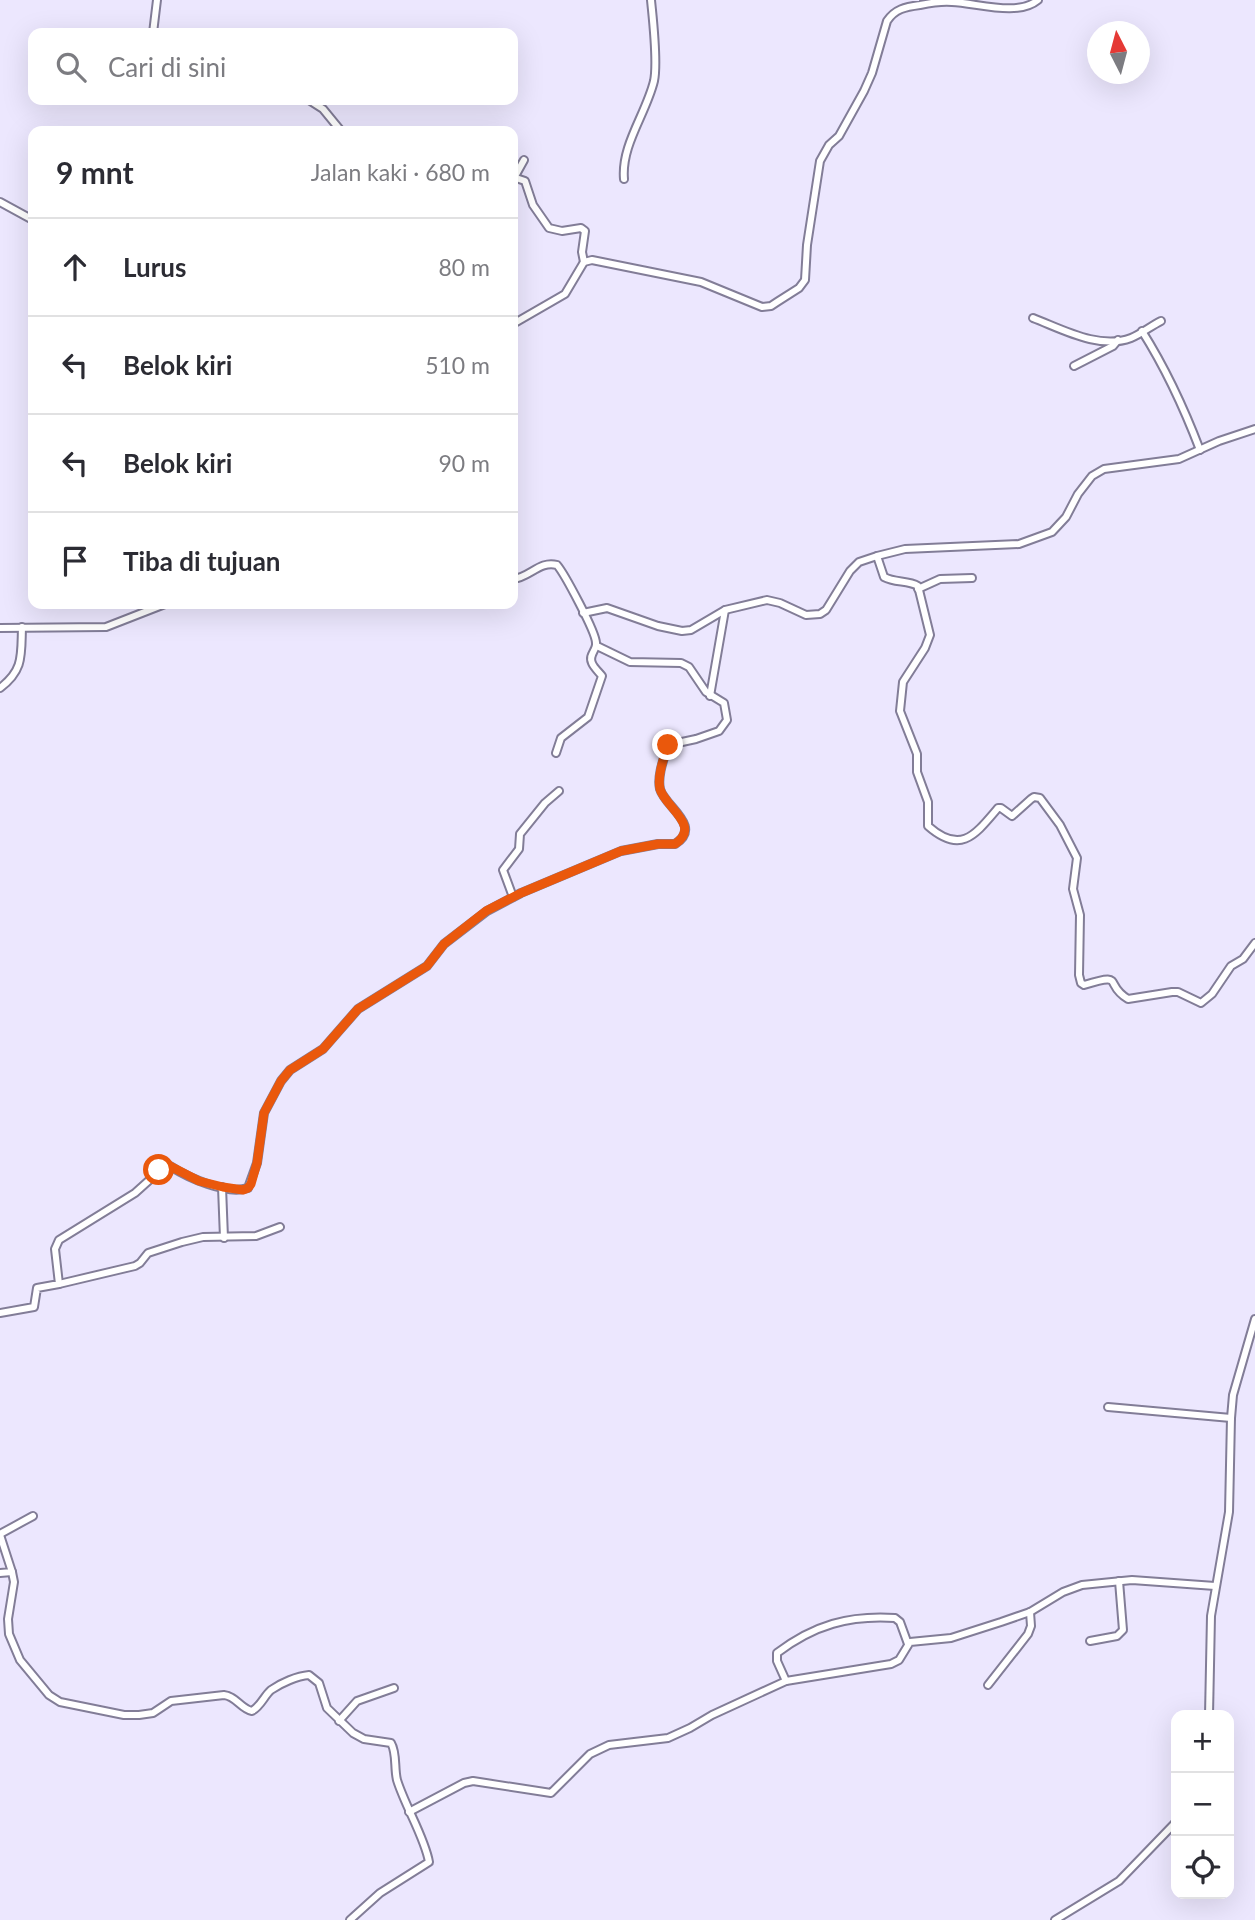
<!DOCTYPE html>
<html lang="id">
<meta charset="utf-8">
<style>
:root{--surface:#fff;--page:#f2f2f3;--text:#2b2b33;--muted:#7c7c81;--line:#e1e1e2}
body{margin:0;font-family:Lato,sans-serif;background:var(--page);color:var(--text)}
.controls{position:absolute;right:21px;bottom:21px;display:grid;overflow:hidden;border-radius:14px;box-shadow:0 7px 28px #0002}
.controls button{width:63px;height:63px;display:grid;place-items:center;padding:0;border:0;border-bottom:2px solid var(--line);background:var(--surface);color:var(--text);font:35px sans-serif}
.compass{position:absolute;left:1087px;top:21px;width:63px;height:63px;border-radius:50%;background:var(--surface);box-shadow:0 7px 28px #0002;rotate:354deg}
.stop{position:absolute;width:21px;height:21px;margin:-16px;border:5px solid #ea580c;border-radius:50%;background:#fff}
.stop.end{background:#ea580c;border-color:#fff;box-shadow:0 2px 7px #0008}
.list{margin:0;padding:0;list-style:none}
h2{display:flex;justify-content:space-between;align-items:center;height:91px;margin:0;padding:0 28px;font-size:30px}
h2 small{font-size:23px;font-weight:400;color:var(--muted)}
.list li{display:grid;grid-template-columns:46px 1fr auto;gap:21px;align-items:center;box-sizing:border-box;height:98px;padding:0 28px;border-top:2px solid var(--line)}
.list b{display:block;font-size:26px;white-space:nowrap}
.list em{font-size:23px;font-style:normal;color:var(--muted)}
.icon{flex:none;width:38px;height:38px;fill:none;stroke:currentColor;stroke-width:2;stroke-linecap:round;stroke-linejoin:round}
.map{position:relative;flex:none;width:1255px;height:1920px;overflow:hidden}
.search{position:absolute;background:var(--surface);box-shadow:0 7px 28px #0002;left:28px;top:28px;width:490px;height:77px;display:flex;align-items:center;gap:18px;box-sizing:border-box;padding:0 24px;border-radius:14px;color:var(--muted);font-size:26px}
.panel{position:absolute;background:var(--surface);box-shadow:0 7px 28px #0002;left:28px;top:126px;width:490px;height:483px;border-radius:14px}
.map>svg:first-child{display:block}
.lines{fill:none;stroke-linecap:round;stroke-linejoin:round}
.street-casing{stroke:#827d97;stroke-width:10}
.street{stroke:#fff;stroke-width:6}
.route{stroke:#ea580c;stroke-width:9}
</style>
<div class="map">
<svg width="1255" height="1920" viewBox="0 0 1255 1920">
<rect width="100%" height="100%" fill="#ece7fe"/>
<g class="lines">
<defs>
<g id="street">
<path d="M153 33 157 0"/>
<path d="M309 100 323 109 341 131"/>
<path d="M513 177 525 181 533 205 549 228 562 231 581 228 585 231 582 252 584 262"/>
<path d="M514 178 524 160"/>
<path d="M624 179C621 145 646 114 654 81 658 62 653 21 651 0"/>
<path d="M0 202 33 220"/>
<path d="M1033 318C1062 329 1099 350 1131 338 1141 334 1151 326 1161 321"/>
<path d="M513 324 565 294 584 262 592 260 701 282 762 307 771 306 777 302 799 288 805 280 807 245 820 161 829 145 839 136 864 91 872 73 887 21C895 9 905 7 920 5 930 3 941 1 952 2 977 3 1018 17 1038 0"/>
<path d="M1142 331C1166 369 1184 408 1200 450"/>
<path d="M1074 366 1113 346 1118 340"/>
<path d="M877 556 884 577C895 583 908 580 918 586L930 635 925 648 903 682 900 711 917 754V772L928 802V826C961 855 975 835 998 808H1001L1012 816 1031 799 1034 797 1040 798 1060 825 1077 858 1073 889 1080 915 1079 975 1081 983 1084 985C1126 972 1103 984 1128 999L1172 992H1178L1201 1003 1212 994 1231 966 1243 959 1255 943"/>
<path d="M513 579C529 578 540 560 557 565 564 573 596 632 596 643 597 650 588 655 592 663 594 668 599 672 602 676L588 717 561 738 556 753"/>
<path d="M918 589 940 579 972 578"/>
<path d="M583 613 607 608 658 626 682 631 691 630 725 610 767 600 780 603 806 615 820 614 826 610 850 571 859 562 877 556 905 549 1019 544 1052 532 1066 517 1078 494 1092 476 1104 469 1179 459 1219 441 1255 429"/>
<path d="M0 628 106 627 165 604"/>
<path d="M0 688C24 670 21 655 22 627"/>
<path d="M710 696 725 610"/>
<path d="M513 897 503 870 519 849 520 834 545 803 559 791"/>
<path d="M222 1187 224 1238"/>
<path d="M59 1284 135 1266 140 1263 148 1253 182 1242 203 1237 256 1236 280 1227"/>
<path d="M0 1313 34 1307 37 1288 59 1284 55 1249 59 1240 135 1193 165 1166H170C189 1178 226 1195 248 1188L257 1163 264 1113 281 1081 290 1070 323 1049 358 1009 427 966 444 944 487 911 521 893 621 851 658 844H675C703 826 665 807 660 789 657 776 664 758 668 745L696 739 719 731 727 720 724 703 706 692 689 667 681 663 630 662 597 646"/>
<path d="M1108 1407 1231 1418"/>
<path d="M0 1534 33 1516"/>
<path d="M0 1535 12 1572 0 1573"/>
<path d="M12 1572 14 1582 8 1619 9 1634 20 1660 49 1695 60 1702 124 1715H139L153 1713 171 1701 224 1695C236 1696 241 1709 252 1711 261 1706 264 1696 271 1690 281 1683 297 1676 309 1675L319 1683 327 1708 353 1733 364 1739 391 1743C397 1753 394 1768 397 1780 405 1806 425 1838 429 1862L380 1893 350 1920"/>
<path d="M1090 1641 1117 1636 1123 1630 1119 1581"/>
<path d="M786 1681 777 1661V1653C814 1625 849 1615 895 1618L900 1622 908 1644"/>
<path d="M988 1685 1028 1634 1031 1626 1030 1612"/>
<path d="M1209 1715 1211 1616 1229 1512 1231 1418 1233 1395 1255 1319"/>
<path d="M339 1721 357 1701 394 1688"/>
<path d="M409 1812 464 1783 473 1781 551 1793 590 1754 609 1745 668 1738 690 1728 712 1715 786 1681 891 1664 899 1660 910 1642 951 1638 1001 1622 1030 1612 1063 1592 1082 1585 1132 1580 1215 1586"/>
<path d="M1055 1920 1119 1881 1176 1822"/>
</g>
</defs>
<use href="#street" class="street-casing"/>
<use href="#street" class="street"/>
</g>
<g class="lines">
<path class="route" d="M159 1170 165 1166H170L199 1181 223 1187 243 1190 248 1188 251 1184 257 1163 264 1113 281 1081 290 1070 323 1049 358 1009 427 966 444 944 486 911 521 893 621 851 658 844H675C702 826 665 807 660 789 657 776 664 757 668 745"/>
</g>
</svg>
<div class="controls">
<button>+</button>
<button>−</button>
<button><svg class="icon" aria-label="locate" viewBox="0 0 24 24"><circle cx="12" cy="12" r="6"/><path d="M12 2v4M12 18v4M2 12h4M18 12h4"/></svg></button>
</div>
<svg class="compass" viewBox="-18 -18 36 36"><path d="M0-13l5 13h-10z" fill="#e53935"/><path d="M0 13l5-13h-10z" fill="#7c7c81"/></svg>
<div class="stop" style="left:159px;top:1170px"></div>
<div class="stop end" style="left:668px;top:745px"></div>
<div class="search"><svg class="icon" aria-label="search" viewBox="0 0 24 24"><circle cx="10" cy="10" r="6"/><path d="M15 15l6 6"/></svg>Cari di sini</div>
<section class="panel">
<h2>9 mnt<small>Jalan kaki · 680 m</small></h2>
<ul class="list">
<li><svg class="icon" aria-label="ahead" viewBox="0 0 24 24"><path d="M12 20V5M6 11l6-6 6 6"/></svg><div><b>Lurus</b></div><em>80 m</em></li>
<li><svg class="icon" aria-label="left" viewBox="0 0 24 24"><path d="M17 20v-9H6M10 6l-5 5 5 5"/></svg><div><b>Belok kiri</b></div><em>510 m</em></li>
<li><svg class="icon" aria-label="left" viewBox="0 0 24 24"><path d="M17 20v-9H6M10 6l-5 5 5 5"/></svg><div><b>Belok kiri</b></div><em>90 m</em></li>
<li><svg class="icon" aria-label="arrive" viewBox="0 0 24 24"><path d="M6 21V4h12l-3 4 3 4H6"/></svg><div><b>Tiba di tujuan</b></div></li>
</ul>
</section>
</div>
